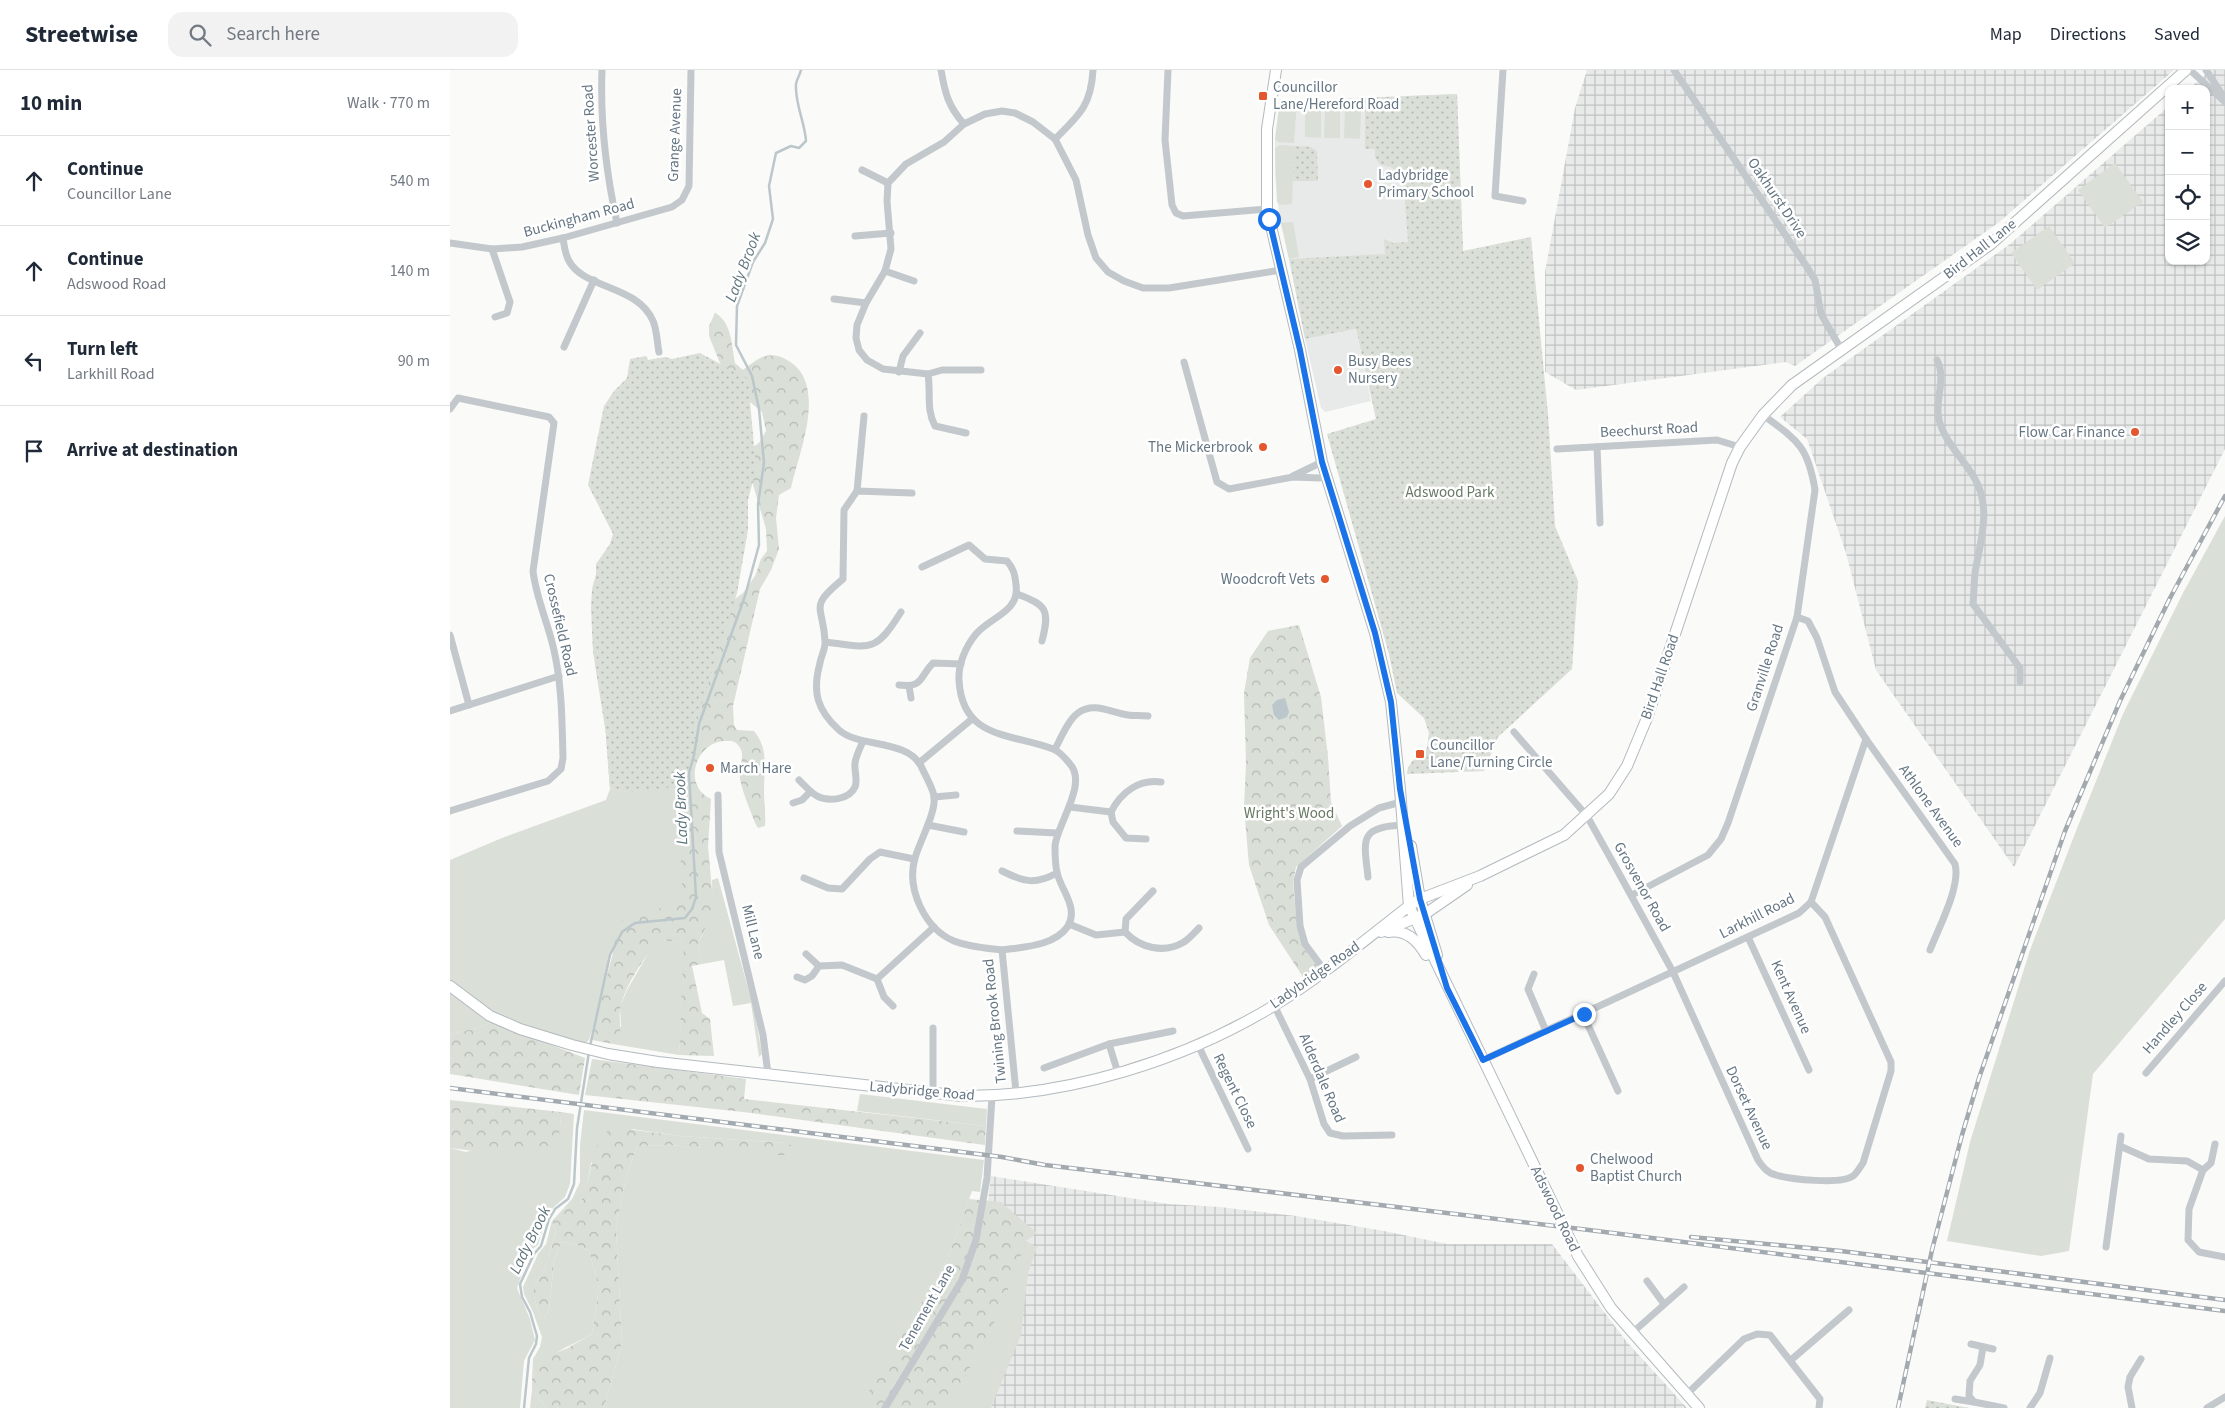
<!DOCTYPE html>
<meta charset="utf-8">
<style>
:root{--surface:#fff;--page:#f2f2f3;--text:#1f2937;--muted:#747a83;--line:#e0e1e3}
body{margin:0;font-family:"Source Sans 3",sans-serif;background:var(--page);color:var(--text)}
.controls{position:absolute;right:15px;top:15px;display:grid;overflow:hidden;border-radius:10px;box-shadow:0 1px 4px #0004}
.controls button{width:45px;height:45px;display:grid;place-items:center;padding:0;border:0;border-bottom:1px solid var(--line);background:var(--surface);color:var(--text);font:25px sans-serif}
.stop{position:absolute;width:15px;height:15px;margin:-11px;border:4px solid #1a73e8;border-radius:50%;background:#fff}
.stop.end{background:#1a73e8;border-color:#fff;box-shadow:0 1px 5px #0008}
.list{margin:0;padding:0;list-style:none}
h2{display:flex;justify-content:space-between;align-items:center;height:65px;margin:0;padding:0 20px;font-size:21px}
h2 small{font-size:16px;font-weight:400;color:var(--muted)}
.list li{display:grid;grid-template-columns:32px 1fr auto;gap:15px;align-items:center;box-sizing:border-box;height:90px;padding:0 20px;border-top:1px solid var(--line)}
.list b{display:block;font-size:19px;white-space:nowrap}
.list p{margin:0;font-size:16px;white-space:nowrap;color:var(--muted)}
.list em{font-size:16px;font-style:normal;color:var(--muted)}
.icon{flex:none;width:28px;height:28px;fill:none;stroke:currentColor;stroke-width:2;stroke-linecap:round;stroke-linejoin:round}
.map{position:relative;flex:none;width:1775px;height:1338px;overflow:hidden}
header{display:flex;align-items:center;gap:30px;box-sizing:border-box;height:70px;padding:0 25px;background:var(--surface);border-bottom:1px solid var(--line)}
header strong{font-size:24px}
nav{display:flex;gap:28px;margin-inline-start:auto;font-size:18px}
.search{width:350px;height:45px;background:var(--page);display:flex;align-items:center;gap:12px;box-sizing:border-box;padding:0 18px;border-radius:15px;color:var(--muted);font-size:19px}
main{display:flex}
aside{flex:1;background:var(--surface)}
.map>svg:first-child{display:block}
.built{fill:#e8e9e9}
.industrial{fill:url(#industrial-grid)}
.grass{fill:#dadfd7}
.forest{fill:url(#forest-crowns)}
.park{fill:url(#park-dots)}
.water{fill:#bbc7cb}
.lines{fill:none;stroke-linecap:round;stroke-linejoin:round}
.stream{stroke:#bbc7cb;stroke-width:2.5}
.secondary-casing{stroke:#b3babf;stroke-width:12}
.street{stroke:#c3c8cc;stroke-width:7}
.secondary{stroke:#fff;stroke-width:10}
.rail-casing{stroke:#a2aab0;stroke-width:4.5}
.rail{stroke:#fff;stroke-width:2.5;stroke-dasharray:8;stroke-linecap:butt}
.route{stroke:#1a73e8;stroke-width:6}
.poi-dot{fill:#e4572e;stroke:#fff;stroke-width:2}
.labels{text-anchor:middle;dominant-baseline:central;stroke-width:5;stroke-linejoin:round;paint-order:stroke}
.poi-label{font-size:15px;fill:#657683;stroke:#fff;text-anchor:start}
.street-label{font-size:15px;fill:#657683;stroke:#fff}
.park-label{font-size:15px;fill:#687a64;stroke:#fff}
.water-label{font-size:16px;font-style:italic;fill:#60757c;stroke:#fff}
</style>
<header>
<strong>Streetwise</strong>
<div class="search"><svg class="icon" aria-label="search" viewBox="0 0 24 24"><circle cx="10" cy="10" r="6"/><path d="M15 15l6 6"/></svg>Search here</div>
<nav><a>Map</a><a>Directions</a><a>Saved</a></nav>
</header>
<main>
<aside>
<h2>10 min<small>Walk · 770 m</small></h2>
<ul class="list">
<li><svg class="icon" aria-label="ahead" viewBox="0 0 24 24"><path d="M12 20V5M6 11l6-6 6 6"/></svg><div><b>Continue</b><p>Councillor Lane</p></div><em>540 m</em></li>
<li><svg class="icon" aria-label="ahead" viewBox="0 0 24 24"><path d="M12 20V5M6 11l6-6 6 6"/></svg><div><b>Continue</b><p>Adswood Road</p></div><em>140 m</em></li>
<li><svg class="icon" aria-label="left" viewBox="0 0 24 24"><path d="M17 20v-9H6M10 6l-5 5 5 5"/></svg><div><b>Turn left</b><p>Larkhill Road</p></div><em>90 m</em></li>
<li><svg class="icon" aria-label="arrive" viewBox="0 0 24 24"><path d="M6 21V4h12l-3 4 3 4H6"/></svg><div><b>Arrive at destination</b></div></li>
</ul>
</aside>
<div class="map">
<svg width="1775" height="1338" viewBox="0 0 1775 1338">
<defs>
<pattern id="industrial-grid" width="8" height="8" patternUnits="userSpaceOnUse" patternTransform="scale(1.25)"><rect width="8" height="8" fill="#e8e9e9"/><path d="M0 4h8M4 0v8" fill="none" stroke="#c0c1c2"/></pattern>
<pattern id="forest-crowns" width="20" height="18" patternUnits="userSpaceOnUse" patternTransform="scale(1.25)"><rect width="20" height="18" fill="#dadfd7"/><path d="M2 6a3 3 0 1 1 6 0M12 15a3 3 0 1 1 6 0" fill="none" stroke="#b4b9b4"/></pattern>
<pattern id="park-dots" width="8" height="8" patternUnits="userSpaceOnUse" patternTransform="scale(1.25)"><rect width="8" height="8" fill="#dadfd7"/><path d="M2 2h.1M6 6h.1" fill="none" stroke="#b4b9b4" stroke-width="1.8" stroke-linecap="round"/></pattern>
</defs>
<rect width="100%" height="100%" fill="#fafaf8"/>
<g class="built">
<path d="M1007 24 1013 181 839 189 829 145 825 105V70L830 29 847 30Z"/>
<path d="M906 259 921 331 875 342 871 338 855 269Z"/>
</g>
<g class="industrial">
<path d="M1137 0H1724L1548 153 1345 296 1336 292 1126 320 1095 302V202L1125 38Z"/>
<path d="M1761 0H1775V379L1564 797 1426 600 1396 483 1357 369 1330 347 1373 308 1560 174 1719 36V191H1756V19H1739Z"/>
<path d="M541 1106 718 1134 770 1137 846 1146 934 1161 997 1174H1102L1177 1272 1237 1338H440L536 1146Z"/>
</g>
<g class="grass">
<path d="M830 29 847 30 844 73 828 72 825 69Z"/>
<path d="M855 36H871V68L855 67Z"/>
<path d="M875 36H890V68H874Z"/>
<path d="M895 39H911L910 69 894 68Z"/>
<path d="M830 75 844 76 842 134 831 135 827 132 825 78Z"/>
<path d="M1665 93 1693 132 1655 158 1628 120Z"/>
<path d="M843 152 849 187 839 189 831 153Z"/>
<path d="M1599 156 1625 193 1587 220 1561 183Z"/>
<path d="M1775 446V849L1643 1004 1619 1181 1591 1186 1497 1171 1520 1072 1580 880 1626 761 1673 644 1733 523Z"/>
<path d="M226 715 242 839 172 862 160 885 143 957 139 970 130 978 40 946 0 916V790L52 768 156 730 160 719 180 722Z"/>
<path d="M268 808 305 944 312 984 309 987 301 933 283 936 274 890 252 894 248 873C260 853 263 833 262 810Z"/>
<path d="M212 870 235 873 229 985 163 974 171 956 170 937 177 920 202 877Z"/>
<path d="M0 923 42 952 27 958 0 964Z"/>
<path d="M410 1024 537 1039 536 1056 407 1041Z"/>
<path d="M134 1040 534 1090 530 1122 522 1121 497 1190 410 1338H154L172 1273 166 1157 176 1108 187 1076 221 1075 340 1085 338 1073 230 1066 182 1059 141 1093 136 1123 129 1134 113 1139 122 1129 130 1112V1075Z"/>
<path d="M111 1042 124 1044 120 1114 115 1127 103 1138 96 1148 88 1175 80 1181 67 1218 80 1249 85 1270 74 1291 70 1338H0V1078L16 1082 111 1054Z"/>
<path d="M102 1151 106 1160 104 1169 93 1203 84 1216V1227L91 1248H94L99 1240 104 1190 111 1173C121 1171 130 1176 139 1181L149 1218 142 1264C120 1277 92 1284 82 1309L83 1289 90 1277 92 1267 83 1242 74 1224 73 1217 88 1184 96 1174Z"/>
<path d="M576 1171 587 1177 578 1203 571 1265 541 1338H497L540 1262 565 1203Z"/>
<path d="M82 1320 97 1338H80Z"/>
</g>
<g class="forest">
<path d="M265 243C282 252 282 277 285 293L293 300C308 289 318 279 337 290 379 313 349 382 341 418L329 425 326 448 329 479 321 500 310 519 283 636 284 655 287 660 304 661C319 679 314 699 314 721 314 733 316 745 315 756L308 758 305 753C300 739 293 724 290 709 288 698 297 684 288 675 285 670 279 671 274 671 245 673 232 716 261 729L258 776 263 831 261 847 248 873 252 894 242 896 252 943 260 949 264 986 229 985 234 873 212 870C196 882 176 915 171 935 168 945 171 956 170 966L163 974 142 970 149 935 163 883V864L172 851 188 844 211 838H224L233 826C230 789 230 752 226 715L180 722 160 719 154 642 146 598 278 534 293 523 305 506 311 489 317 481 316 459 302 411 303 377 309 373 316 361 312 342 294 327 278 309 270 293 259 266V256Z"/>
<path d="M849 555 871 627 878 687 881 732 892 756 846 797 843 811 847 858 853 877 868 897 853 907 819 855 799 795 794 737 796 693 794 623 800 588 818 561Z"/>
<path d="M42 952 135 988 129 1025 0 1004V964L27 958Z"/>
<path d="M142 989 296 1009 294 1029 536 1056 535 1075 293 1042 135 1025Z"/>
<path d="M0 1030 111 1042C111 1054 111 1066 103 1075L40 1083 0 1078Z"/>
<path d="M162 1057 230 1066 338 1073 342 1076 340 1085H328L221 1075 187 1076 176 1108 166 1157 172 1273 154 1338H97L82 1320V1309L86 1300 97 1286 116 1279 142 1264 149 1218 139 1181C130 1176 121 1171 111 1173L104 1190 99 1240 94 1248H91L84 1227V1216L93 1203 104 1169 106 1160 102 1151 113 1139 130 1133C144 1109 137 1076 162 1057Z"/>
<path d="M519 1129 551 1132 587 1163 576 1171 565 1203 540 1262 497 1338H409L497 1190Z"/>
</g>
<g class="park">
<path d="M1007 24 1013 181 1081 167 1098 344 1105 456 1128 511 1122 599 1048 667 1034 701 957 704C957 691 970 687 977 678L979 663 974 648 947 623 939 584 877 364 926 349 906 259 855 269 839 189 935 184 934 169 943 173 958 172 953 106 941 97 930 95 925 87V79H915V28Z"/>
<path d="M844 76 861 77 867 81 868 111H843Z"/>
<path d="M250 283 298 309 306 399 298 430V460L287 523 246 652 240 715 180 722 160 719 156 664 143 582 141 537 142 519 146 504V494L160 474 163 464 138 415 154 336 164 321 177 308 180 289 196 286 198 290 215 287 222 289Z"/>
<path d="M1477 1330 1519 1338H1475Z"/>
</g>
<path class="water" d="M835 628 839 642 837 647 829 650 824 645 822 635 827 630Z"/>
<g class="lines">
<g class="stream">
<path d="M140 976 160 885 172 862 185 853 235 848 242 839 246 827 239 703 244 685 249 654 295 526 309 475 308 434 314 393 309 339 302 306 286 275 287 236 303 192 315 173 323 149 319 116 326 83 341 76 349 78 356 71C355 53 345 34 346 15 346 10 350 5 351 0"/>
<path d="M74 1338 79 1288 86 1274 87 1266 80 1242 72 1227 70 1214 84 1184 91 1176 99 1149 105 1139 118 1129 124 1114 127 1058 139 982"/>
</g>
<defs>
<g id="secondary">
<path d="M826 0 817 59V139L850 280 872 392 925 563 941 632 950 719 959 836 1128 1186 1161 1238 1249 1338"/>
<path d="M961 776 970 829 987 885"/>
<path d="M931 862 975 844 1017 815"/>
<path d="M938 862C956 859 968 871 976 885"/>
<path d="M0 916 40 946 70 959 122 975 158 984 208 992 512 1026C617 1027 735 990 825 935 872 906 915 870 959 836L970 829 1030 806 1114 765 1159 724 1177 696 1197 648 1282 393 1290 377 1313 345 1342 315 1541 174 1736 0"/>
</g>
</defs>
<use href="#secondary" class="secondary-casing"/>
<g class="street">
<path d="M152 0C150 52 156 102 167 153"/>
<path d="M491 0C495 23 498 36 514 54"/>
<path d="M718 0 715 70 722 135 726 143 733 146 817 139"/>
<path d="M1053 0 1045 126 1073 131"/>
<path d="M1224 0 1357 197 1365 210 1371 244 1391 279"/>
<path d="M1740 0 1775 32"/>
<path d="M1756 0 1775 29"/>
<path d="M605 69C629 45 641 36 643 0"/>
<path d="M412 100 438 113"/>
<path d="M405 166 441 163"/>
<path d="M113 168C114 175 115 184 119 191 134 219 188 215 203 251 207 260 207 272 209 282"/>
<path d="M0 173 42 179 72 177 113 168 222 137 232 130 239 116 241 0"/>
<path d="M42 179 60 232 57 243 45 247"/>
<path d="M435 201 464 211"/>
<path d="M384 229 416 233"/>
<path d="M114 277 144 210"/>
<path d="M1487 290C1497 310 1484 330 1489 350 1495 373 1514 389 1525 409 1542 439 1530 472 1525 503 1524 513 1524 524 1523 534L1570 598V612"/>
<path d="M734 292 767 412 779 419 843 407 870 408 877 406"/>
<path d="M531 300H492L478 304 433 299 417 290 409 280 406 268 407 255 416 233 435 201 441 179 437 131 438 113 456 94 494 72 514 54 535 44 552 41 565 43 583 52 605 69 626 110 638 165 646 188 658 202 674 211 693 218H719L831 200"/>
<path d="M449 302 453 286 470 263"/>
<path d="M478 304C481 324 476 339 485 356L516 363"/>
<path d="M0 339 8 328 99 347 104 353 83 501C86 527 97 551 103 576 112 613 112 650 113 688L111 699 98 711 0 741"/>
<path d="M1147 377 1150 453"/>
<path d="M1107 379 1267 370 1290 377"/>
<path d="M843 406 872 392"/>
<path d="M407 421 414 346"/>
<path d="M462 423 407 421 394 440 393 509C358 538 373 534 375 571 376 578 371 586 370 593 362 622 367 640 389 660 409 678 457 669 471 696 474 703 484 720 484 727 486 743 469 773 465 788 456 819 475 859 504 871 519 877 536 878 552 880L566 1022"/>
<path d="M472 497 519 475 535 489 557 491C564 499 565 505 566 515 570 542 540 547 526 564 516 576 508 594 509 610 512 670 562 663 603 679 609 681 616 689 620 694 638 714 607 754 605 776 605 784 605 794 607 802 610 819 629 837 618 856 605 876 573 877 552 880"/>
<path d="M567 524C597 535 600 540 592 571"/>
<path d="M0 565 19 635"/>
<path d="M376 572C421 578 425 583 451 542"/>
<path d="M449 615C474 618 469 607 483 593L511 594"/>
<path d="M459 616 461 628"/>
<path d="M0 641 109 606"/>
<path d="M1064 662 1137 746 1166 798 1223 902 1308 1090C1313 1097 1317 1103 1326 1105 1340 1109 1391 1115 1403 1106 1407 1103 1410 1097 1413 1093L1441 1001V992L1375 847 1361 832"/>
<path d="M1416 669 1505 794C1511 816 1489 857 1480 880"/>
<path d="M605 679C611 668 618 650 628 643 644 631 661 643 678 645 684 646 691 645 698 646"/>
<path d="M469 693 522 649"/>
<path d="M349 710C355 716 360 722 367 726 378 732 399 730 405 717 408 709 404 701 405 693 406 686 410 678 413 671"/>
<path d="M268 725 269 782 313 965 318 1004"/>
<path d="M484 727 506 725"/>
<path d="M343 733 352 730 360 722"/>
<path d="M620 737 661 742C671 722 689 709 711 712"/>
<path d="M661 742 663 752 676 768 696 769"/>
<path d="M478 755 514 762"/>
<path d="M567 761 607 763"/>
<path d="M552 801C574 812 585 815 607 803"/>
<path d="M918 807C914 770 908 757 953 755"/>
<path d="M354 808 378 818 392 819 420 789 430 782 464 789"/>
<path d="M1182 825 1258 785 1271 769 1278 753 1347 547 1365 420C1358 376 1347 370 1313 345"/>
<path d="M619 854 646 865 675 862C690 878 714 884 734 872 740 868 745 862 749 858"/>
<path d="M675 862 676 849 703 821"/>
<path d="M1298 867 1359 1000"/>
<path d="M356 884 369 896 392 895 427 909 484 857"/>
<path d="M875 901 855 874 850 856 847 810 851 797 900 756 929 738 951 732"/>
<path d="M1084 904 1078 919 1096 961"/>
<path d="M347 907 355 910 362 906 369 896"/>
<path d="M427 909 434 927 443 936"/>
<path d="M824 935 860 1009 874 1054 880 1063 893 1066 942 1065"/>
<path d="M1133 944 1168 1021"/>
<path d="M748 975 798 1079"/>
<path d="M1033 990 1349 843 1361 832 1416 669 1385 622 1367 568 1358 551 1347 547"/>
<path d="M594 998 659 974"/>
<path d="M668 1003 659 974 723 961"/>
<path d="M1696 1003 1775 911"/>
<path d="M860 1009 906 987"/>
<path d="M483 1024V958"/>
<path d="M1670 1076 1699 1089 1737 1091 1753 1100 1739 1139 1738 1170 1749 1182 1775 1187"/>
<path d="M1753 1100 1761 1093 1765 1074"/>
<path d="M1656 1177 1671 1066"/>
<path d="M1197 1211 1214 1234"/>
<path d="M1182 1263 1234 1217"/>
<path d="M1521 1274 1543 1279"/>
<path d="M1533 1277 1530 1295 1520 1311 1519 1326 1524 1332 1554 1338"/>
<path d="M1341 1290 1399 1240"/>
<path d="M1237 1324 1294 1269 1307 1264 1320 1265 1370 1329 1369 1338"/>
<path d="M1505 1329 1524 1332"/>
<path d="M435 1338 512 1210 526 1170 537 1108 542 1026"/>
<path d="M1580 1338 1590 1323 1600 1288"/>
<path d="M1682 1338 1678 1317 1680 1307 1691 1289"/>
<path d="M1757 1338 1775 1327"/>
</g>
<use href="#secondary" class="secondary"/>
<defs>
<g id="rail">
<path d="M0 1018 552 1087 595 1095 1139 1160 1775 1241"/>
<path d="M1241 1167 1391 1181 1775 1230"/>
<path d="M1448 1338 1482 1180 1512 1065 1529 1008 1615 761 1670 631 1720 528 1775 426"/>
</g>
</defs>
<use href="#rail" class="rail-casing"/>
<use href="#rail" class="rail"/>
</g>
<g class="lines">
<path class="route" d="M819 149 850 280 872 392 925 563 941 632 950 719 970 829 997 918 1033 990 1134 944"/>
</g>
<g class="poi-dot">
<rect x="808" y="21" width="10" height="10" rx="2.5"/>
<circle cx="918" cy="114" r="5"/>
<circle cx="888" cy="300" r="5"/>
<circle cx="1685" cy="362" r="5"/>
<circle cx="813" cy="377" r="5"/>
<circle cx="875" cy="509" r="5"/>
<rect x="965" y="679" width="10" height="10" rx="2.5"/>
<circle cx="260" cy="698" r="5"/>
<circle cx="1130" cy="1098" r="5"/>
</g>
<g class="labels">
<g class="poi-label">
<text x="823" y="17">Councillor<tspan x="823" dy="17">Lane/Hereford Road</tspan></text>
<text x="928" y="105">Ladybridge<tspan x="928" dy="17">Primary School</tspan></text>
<text x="898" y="291">Busy Bees<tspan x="898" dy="17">Nursery</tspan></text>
<text x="1675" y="362" text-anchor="end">Flow Car Finance</text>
<text x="803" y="377" text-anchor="end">The Mickerbrook</text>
<text x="865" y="509" text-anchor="end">Woodcroft Vets</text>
<text x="980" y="675">Councillor<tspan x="980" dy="17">Lane/Turning Circle</tspan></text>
<text x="270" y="698">March Hare</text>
<text x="1140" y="1089">Chelwood<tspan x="1140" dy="17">Baptist Church</tspan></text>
</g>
<g class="street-label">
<text transform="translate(141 63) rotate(-94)">Worcester Road</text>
<text transform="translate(225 65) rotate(-88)">Grange Avenue</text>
<text transform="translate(1327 128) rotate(56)">Oakhurst Drive</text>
<text transform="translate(129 148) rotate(-15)">Buckingham Road</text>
<text transform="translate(1530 179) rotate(-38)">Bird Hall Lane</text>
<text transform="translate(1199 360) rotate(-3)">Beechurst Road</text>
<text transform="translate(110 555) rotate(77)">Crossefield Road</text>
<text transform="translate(1315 598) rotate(-72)">Granville Road</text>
<text transform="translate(1210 607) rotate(-71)">Bird Hall Road</text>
<text transform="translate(1481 736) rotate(54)">Athlone Avenue</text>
<text transform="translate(1192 817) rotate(61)">Grosvenor Road</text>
<text transform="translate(1307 846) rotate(-27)">Larkhill Road</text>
<text transform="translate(303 862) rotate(76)">Mill Lane</text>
<text transform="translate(865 905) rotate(-35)">Ladybridge Road</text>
<text transform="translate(1341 927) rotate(66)">Kent Avenue</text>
<text transform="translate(1725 948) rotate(-49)">Handley Close</text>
<text transform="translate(545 951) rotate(-96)">Twining Brook Road</text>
<text transform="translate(872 1008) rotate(67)">Alderdale Road</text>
<text transform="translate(472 1021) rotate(5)">Ladybridge Road</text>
<text transform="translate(785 1021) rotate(64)">Regent Close</text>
<text transform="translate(1299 1038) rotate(65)">Dorset Avenue</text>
<text transform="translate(1105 1139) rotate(64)">Adswood Road</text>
<text transform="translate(477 1238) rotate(-60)">Tenement Lane</text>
</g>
<g class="park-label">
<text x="1000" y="422">Adswood Park</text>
<text x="839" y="743">Wright's Wood</text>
</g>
<g class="water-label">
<text transform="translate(293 197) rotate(-69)">Lady Brook</text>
<text transform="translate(231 738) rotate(-92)">Lady Brook</text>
<text transform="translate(80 1170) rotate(-64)">Lady Brook</text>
</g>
</g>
</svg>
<div class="controls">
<button>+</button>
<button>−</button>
<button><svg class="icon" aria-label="locate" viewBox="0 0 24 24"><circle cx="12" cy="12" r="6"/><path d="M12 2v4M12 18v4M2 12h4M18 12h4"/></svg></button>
<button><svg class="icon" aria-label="layers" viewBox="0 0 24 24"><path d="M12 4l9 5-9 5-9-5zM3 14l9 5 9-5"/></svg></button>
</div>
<div class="stop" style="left:819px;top:149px"></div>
<div class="stop end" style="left:1134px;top:944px"></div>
</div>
</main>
